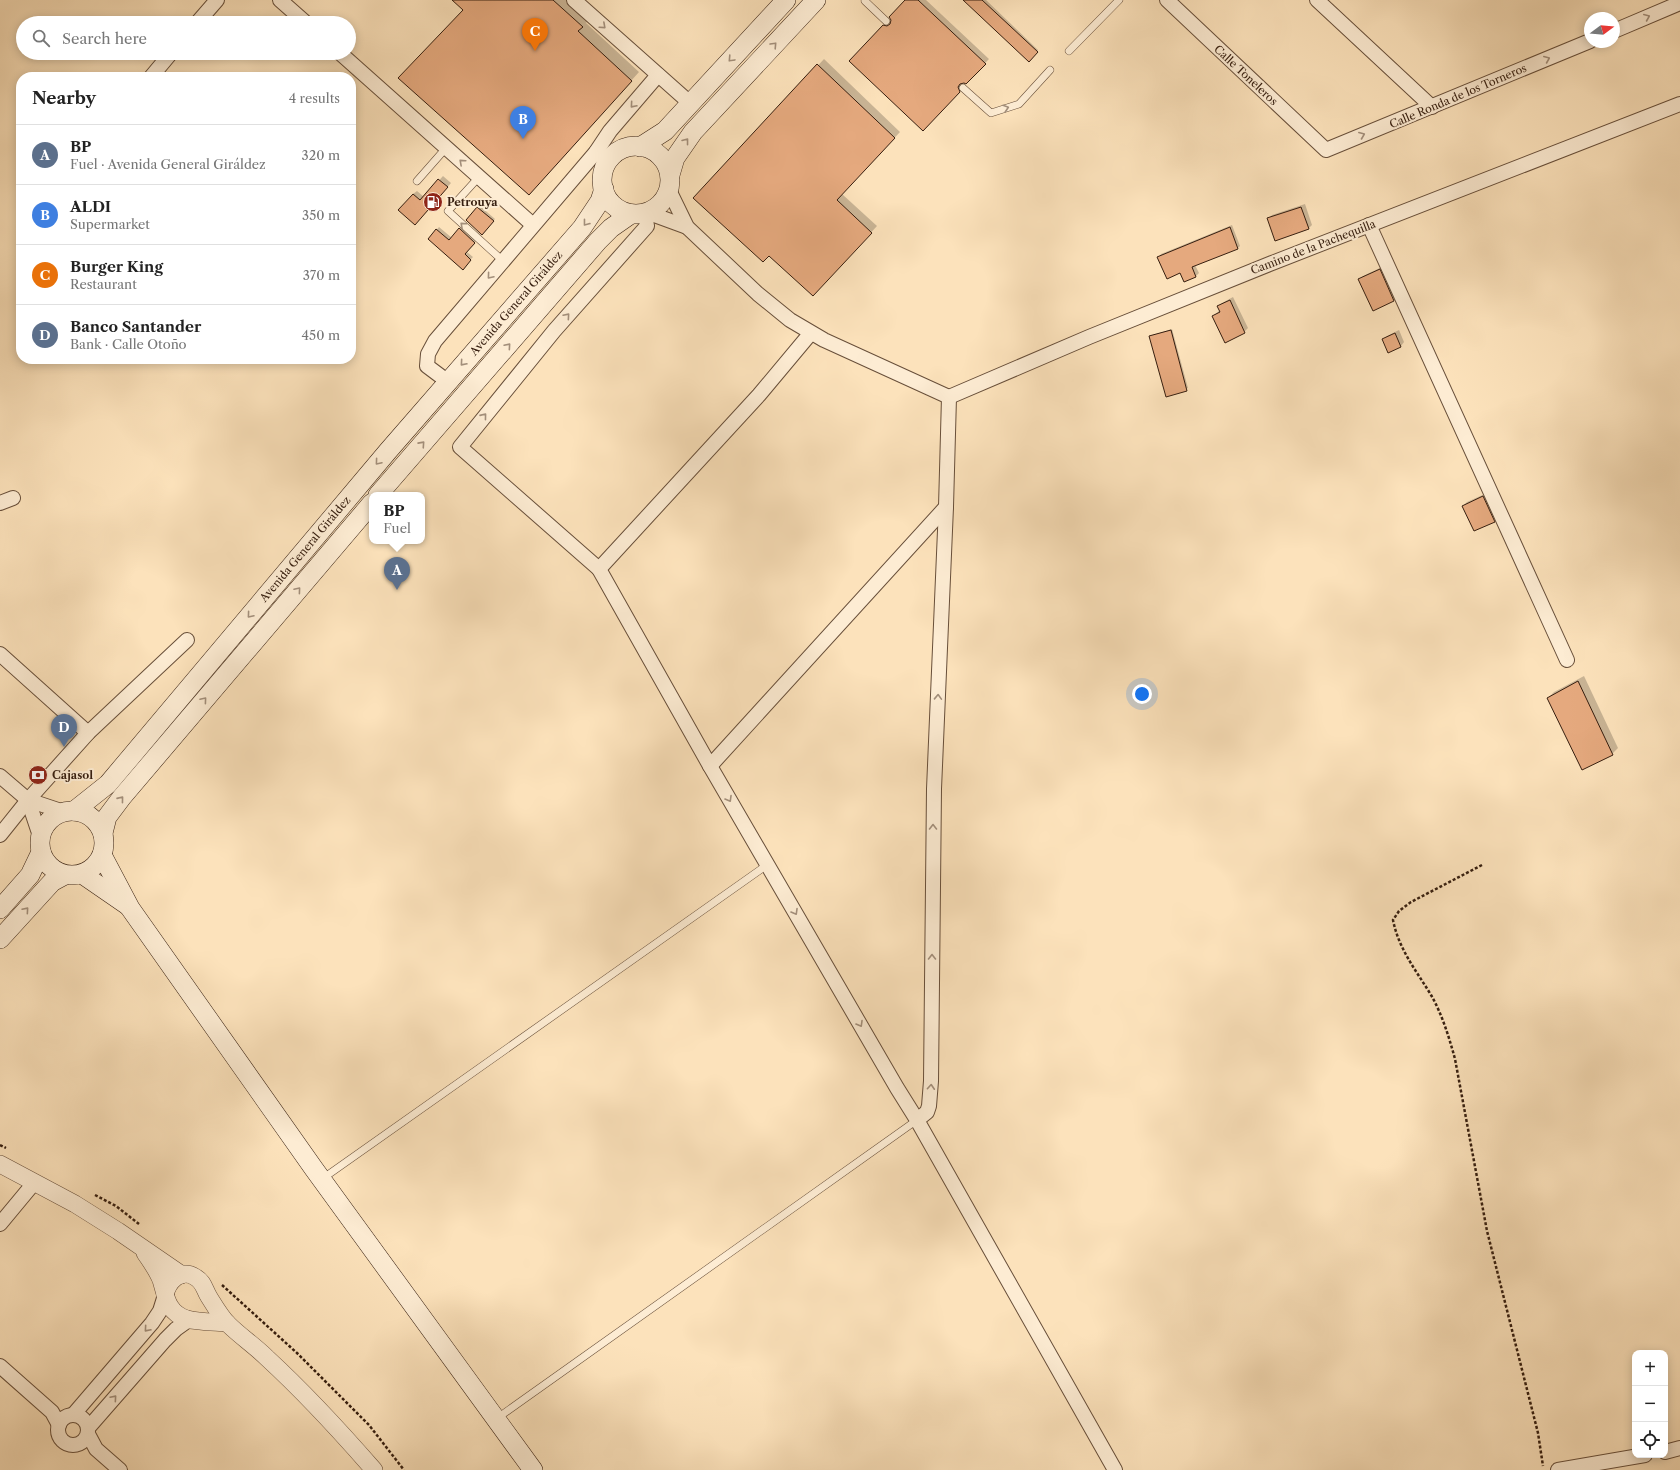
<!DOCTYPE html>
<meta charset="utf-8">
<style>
:root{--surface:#fff;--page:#f2f2f2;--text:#222;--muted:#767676;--line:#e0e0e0;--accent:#b45309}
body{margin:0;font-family:"Libre Caslon Text",serif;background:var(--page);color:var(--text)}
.controls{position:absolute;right:12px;bottom:12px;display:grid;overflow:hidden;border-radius:8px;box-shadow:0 2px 10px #0003}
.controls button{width:36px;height:36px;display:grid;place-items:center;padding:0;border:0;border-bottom:1px solid var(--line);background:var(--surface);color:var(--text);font:20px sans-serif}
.compass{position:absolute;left:1584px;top:12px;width:36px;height:36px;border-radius:50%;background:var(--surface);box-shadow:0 2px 10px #0003;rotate:74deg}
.you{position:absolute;left:1142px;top:694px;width:14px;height:14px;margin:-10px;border:3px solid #fff;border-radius:50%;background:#1a73e8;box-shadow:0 0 0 6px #1a73e833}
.badge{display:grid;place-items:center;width:26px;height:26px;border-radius:50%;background:var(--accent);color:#fff;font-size:13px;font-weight:700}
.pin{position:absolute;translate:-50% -33px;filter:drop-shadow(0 1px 2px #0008)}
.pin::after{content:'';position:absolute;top:21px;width:14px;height:12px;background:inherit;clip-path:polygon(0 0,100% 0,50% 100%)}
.popup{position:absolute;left:369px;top:492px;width:56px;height:52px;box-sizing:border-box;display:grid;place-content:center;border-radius:8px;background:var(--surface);filter:drop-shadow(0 1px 3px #0005);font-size:13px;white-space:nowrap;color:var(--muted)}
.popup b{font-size:15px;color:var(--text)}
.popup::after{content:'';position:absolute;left:50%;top:100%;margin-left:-8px;border:8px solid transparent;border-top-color:var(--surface)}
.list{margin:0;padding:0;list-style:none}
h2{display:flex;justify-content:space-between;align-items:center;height:52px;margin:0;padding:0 16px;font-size:17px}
h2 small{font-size:13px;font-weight:400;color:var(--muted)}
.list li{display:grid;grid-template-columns:26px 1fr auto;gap:12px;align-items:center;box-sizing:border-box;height:60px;padding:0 16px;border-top:1px solid var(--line)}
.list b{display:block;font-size:15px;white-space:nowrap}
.list p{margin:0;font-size:13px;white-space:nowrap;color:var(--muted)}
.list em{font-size:13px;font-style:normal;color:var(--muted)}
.icon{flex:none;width:22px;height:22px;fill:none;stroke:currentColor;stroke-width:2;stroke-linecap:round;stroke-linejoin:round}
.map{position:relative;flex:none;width:1680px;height:1470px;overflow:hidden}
.search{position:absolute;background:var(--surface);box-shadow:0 2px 10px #0003;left:16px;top:16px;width:340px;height:44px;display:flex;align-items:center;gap:10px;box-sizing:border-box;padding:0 14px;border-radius:22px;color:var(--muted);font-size:15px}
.panel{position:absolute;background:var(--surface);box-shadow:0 2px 10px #0003;left:16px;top:72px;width:340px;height:292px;border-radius:16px}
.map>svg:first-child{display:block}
.shadow{fill:#0003}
.building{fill:#e5a97e;stroke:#361e0f}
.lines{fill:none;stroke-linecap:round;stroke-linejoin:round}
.service-casing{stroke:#684f3a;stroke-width:8}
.minor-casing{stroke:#684f3a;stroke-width:16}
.tertiary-casing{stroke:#684f3a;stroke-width:18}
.secondary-casing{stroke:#361e0f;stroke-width:20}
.path{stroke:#361e0f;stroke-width:2.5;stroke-dasharray:3 2;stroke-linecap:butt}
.service{stroke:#fdecd3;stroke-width:7}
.minor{stroke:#fdecd3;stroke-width:14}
.tertiary{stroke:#fdecd3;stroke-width:17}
.secondary{stroke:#fdecd3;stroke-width:19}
.oneway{stroke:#a38f7b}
.labels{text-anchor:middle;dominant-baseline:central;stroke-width:4;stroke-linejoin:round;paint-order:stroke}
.street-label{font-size:11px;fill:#361e0f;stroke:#fdecd3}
.poi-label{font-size:11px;font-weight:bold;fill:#361e0f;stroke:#fdecd3;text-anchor:start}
</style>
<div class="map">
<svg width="1680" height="1470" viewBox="0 0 1680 1470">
<rect width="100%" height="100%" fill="#fce2bb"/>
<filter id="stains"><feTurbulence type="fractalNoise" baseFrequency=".005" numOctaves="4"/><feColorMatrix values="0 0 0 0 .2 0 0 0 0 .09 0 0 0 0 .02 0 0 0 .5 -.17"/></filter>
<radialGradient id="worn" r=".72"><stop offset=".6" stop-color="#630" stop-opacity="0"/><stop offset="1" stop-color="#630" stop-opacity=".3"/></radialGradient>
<g class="shadow">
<path d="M466 0H570L590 18 586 23 639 72 537 186Z"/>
<path d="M907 0H926L989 59 966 83H961L963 87 923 129 850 61 887 21 891 23Z"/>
<path d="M965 0H986L1038 50 1029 61Z"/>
<path d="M824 59 900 132 842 194 877 226 819 289 770 255 695 198Z"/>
<path d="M443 176 451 183 419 220 413 194 417 191 424 197Z"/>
<path d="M1305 204 1312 225 1309 228 1268 219 1272 215Z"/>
<path d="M480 206 495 219 482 234 467 220Z"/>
<path d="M1232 225 1240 246 1238 248 1195 265 1199 273 1196 276 1184 281 1181 272 1159 257 1161 254Z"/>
<path d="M462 226 477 240 467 252 473 257 462 268 429 239 439 227 452 238Z"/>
<path d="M1384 266 1397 296 1394 300 1373 310 1359 280 1363 276Z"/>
<path d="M1233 297 1248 328 1244 332 1213 316 1220 310 1218 306 1222 303Z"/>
<path d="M1172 329 1188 388 1166 396 1150 336Z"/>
<path d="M1399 330 1404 342 1401 346 1389 352 1383 339 1387 336Z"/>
<path d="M1487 493 1498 517 1494 521 1463 506 1467 502Z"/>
<path d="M1584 676 1618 748 1612 754 1548 698 1554 692Z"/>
</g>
<g class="building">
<path d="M452 0H553L583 27 578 31 632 81 529 195 398 78 463 10Z"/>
<path d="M905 0H918L986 64 966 84 964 83 960 84 958 87 960 92 923 131 849 61 883 25 887 26 890 24 891 20 889 17Z"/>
<path d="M963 0H982L1038 52 1029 62Z"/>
<path d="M817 64 895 138 837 200 872 233 813 296 769 256 763 262 693 198Z"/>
<path d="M438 179 448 187 415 225 398 210 413 194 420 200Z"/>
<path d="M477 207 494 221 482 235 466 220Z"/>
<path d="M1301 207 1309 229 1275 241 1267 218Z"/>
<path d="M1230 227 1238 249 1192 267 1196 277 1184 282 1180 273 1167 279 1157 257Z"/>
<path d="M459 228 475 243 465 254 471 260 463 270 428 239 436 229 449 240Z"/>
<path d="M1380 269 1394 301 1373 311 1358 279Z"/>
<path d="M1230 300 1245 333 1225 343 1212 316 1220 312 1217 306Z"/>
<path d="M1171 330 1187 391 1166 397 1149 336Z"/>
<path d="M1395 333 1401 347 1388 353 1382 339Z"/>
<path d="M1483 496 1495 522 1474 531 1462 506Z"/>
<path d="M1578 681 1613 755 1582 770 1547 698Z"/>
</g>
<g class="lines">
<defs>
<g id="service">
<path d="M865 1 886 21"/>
<path d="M1069 51 1119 0"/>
<path d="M963 88 991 113 1019 104 1050 70"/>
<path d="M479 177 448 211 503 261"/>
<path d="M417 181 446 148"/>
<path d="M322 1179 767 865"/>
<path d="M496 1419 917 1120"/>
</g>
<g id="minor">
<path d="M280 0 306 23"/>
<path d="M574 0 690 103"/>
<path d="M1167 0 1326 150 1590 41"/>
<path d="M1317 0 1432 107"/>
<path d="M197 23 217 0"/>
<path d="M1614 31 1680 3"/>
<path d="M340 53 533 225"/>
<path d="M151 77 171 53"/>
<path d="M596 152 608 162"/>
<path d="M669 190 687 227 758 294 790 320 824 340 949 397"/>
<path d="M651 211 657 216 687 227"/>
<path d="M1369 225 1567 660"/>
<path d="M810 334 759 395 599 569 710 766 946 507"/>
<path d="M447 381 427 366 428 354 435 341 596 152 610 131 658 75"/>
<path d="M949 397 1089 337 1272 263 1680 104"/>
<path d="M0 503 13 498"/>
<path d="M599 569 460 447 554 331 647 226 645 213"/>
<path d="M0 654 88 733"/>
<path d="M710 766 897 1088 917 1120 1115 1470"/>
<path d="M0 776 28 800 64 812"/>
<path d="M28 800 40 836"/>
<path d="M0 835 28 800 88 733 187 640"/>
<path d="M917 1120 927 1112 929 1106 931 1081 934 789 946 507 949 397"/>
<path d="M0 1224 34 1183"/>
<path d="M0 1366 52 1412 59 1425"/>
<circle cx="73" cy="1430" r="15"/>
<path d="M73 1415 152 1323 160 1311 165 1295"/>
<path d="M89 1427 165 1340 176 1329 190 1319"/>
<path d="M88 1434 96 1449 120 1470"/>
<path d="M1665 1452 1680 1448"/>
<path d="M1558 1470 1645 1455"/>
</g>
<g id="tertiary">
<path d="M0 1164 75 1204 118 1231 182 1275"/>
<path d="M145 1253C151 1262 157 1270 161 1280 166 1296 167 1313 187 1319 198 1322 215 1322 227 1323"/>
<path d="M165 1295C168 1281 181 1268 195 1277 204 1282 204 1289 209 1297 214 1305 221 1317 228 1324 240 1336 255 1346 267 1358 305 1393 340 1431 374 1470"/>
</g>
<g id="secondary">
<circle cx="636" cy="180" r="34"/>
<path d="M640 147 665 131 786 0"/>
<path d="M670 175 675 158 693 132 816 0"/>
<path d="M378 495 598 241 611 228 631 214"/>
<circle cx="72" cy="843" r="32"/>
<path d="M74 811 108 784 388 451 582 228 600 201 604 189"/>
<path d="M103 833 107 817 122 797 372 503"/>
<path d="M102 855 130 908 314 1169 533 1470"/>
<path d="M82 874 127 905"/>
<path d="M0 909 30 875 41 852"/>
<path d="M0 939 52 882 65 875"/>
</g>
</defs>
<use href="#service" class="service-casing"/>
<use href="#minor" class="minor-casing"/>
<use href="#tertiary" class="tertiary-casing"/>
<use href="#secondary" class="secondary-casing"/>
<g class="path">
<path d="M1482 865 1411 902 1399 911 1393 920C1399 950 1416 970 1431 995 1442 1014 1449 1037 1455 1059L1487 1231 1538 1433 1543 1466"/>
<path d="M0 1145 6 1148"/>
<path d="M95 1195 116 1206 139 1224"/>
<path d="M222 1285 297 1353 369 1425 404 1470"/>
</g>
<use href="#service" class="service"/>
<use href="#minor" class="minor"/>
<use href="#tertiary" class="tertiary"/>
<use href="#secondary" class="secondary"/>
</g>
<defs><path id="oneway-chevron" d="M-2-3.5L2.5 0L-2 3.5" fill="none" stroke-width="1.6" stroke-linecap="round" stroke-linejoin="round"/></defs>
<g class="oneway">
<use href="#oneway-chevron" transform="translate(1647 17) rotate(-23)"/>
<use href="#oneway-chevron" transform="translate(603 26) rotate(42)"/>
<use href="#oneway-chevron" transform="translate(774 45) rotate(-47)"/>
<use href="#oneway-chevron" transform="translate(731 59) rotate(133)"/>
<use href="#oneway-chevron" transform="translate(1547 59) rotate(-23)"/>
<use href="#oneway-chevron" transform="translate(633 105) rotate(131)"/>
<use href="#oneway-chevron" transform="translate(1006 108) rotate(-18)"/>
<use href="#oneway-chevron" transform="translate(1362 135) rotate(-22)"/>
<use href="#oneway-chevron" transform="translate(686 141) rotate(-52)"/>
<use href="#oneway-chevron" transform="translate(462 162) rotate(-138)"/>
<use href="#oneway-chevron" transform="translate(586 223) rotate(128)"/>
<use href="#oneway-chevron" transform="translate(463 225) rotate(-138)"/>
<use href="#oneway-chevron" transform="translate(490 276) rotate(130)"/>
<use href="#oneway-chevron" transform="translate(567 316) rotate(-49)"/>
<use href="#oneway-chevron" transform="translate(508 346) rotate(-49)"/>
<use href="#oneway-chevron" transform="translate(463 363) rotate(131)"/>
<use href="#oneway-chevron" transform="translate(484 416) rotate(-51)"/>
<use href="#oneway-chevron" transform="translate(422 444) rotate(-48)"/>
<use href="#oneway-chevron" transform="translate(378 462) rotate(130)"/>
<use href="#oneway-chevron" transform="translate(298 590) rotate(-50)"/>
<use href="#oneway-chevron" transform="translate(250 615) rotate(130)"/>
<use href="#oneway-chevron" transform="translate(938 697) rotate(-88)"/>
<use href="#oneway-chevron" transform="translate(204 700) rotate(-50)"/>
<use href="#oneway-chevron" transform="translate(121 799) rotate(-51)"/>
<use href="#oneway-chevron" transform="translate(729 799) rotate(60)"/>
<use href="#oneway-chevron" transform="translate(933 827) rotate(-90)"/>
<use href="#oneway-chevron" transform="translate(26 910) rotate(-49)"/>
<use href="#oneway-chevron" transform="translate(795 912) rotate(60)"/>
<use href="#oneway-chevron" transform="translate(932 957) rotate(-90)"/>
<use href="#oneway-chevron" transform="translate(860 1024) rotate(60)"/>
<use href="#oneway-chevron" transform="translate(931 1087) rotate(-86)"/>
<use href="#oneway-chevron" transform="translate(147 1329) rotate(131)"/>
<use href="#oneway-chevron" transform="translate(114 1398) rotate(-49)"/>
</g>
<defs>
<symbol id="fuel-disc" viewBox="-11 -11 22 22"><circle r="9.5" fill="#8f2418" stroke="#fdecd3"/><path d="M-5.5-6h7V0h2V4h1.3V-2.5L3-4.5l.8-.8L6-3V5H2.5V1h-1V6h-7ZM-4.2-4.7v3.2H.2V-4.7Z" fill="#fff"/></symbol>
<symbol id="bank-disc" viewBox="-11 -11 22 22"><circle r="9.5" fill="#8f2418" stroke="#fdecd3"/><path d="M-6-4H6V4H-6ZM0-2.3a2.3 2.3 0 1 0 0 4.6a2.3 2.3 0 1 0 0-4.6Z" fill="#fff"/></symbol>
</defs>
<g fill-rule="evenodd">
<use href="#fuel-disc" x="422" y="191" width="22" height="22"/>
<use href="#bank-disc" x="27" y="764" width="22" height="22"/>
</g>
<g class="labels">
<g class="street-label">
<text transform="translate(1246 75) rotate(43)">Calle Toneleros</text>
<text transform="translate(1458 96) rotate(-23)">Calle Ronda de los Torneros</text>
<text transform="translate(1313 247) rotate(-21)">Camino de la Pachequilla</text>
<text transform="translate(516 303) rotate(-49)">Avenida General Giráldez</text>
<text transform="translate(305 549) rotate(-50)">Avenida General Giráldez</text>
</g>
<g class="poi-label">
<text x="447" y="202">Petrouya</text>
<text x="52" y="775">Cajasol</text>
</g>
</g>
<rect width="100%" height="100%" filter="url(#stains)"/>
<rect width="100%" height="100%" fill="url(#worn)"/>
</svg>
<div class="controls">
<button>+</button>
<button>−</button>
<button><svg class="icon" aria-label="locate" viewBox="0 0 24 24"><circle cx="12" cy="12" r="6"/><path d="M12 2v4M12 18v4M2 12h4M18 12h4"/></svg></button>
</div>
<svg class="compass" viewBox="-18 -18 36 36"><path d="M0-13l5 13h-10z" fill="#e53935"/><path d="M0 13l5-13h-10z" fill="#767676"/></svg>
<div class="you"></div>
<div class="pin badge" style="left:397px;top:590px;background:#5c6f8a">A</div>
<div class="popup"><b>BP</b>Fuel</div>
<div class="pin badge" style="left:523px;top:139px;background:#3f7fe0">B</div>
<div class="pin badge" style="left:535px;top:51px;background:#e8710a">C</div>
<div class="pin badge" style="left:64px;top:747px;background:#5c6f8a">D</div>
<div class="search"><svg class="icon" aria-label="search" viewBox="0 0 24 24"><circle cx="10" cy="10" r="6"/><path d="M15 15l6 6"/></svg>Search here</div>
<section class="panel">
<h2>Nearby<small>4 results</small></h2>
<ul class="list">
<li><span class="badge" style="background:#5c6f8a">A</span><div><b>BP</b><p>Fuel · Avenida General Giráldez</p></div><em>320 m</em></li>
<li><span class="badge" style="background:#3f7fe0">B</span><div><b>ALDI</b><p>Supermarket</p></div><em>350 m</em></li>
<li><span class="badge" style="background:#e8710a">C</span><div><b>Burger King</b><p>Restaurant</p></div><em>370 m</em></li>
<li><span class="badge" style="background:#5c6f8a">D</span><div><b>Banco Santander</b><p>Bank · Calle Otoño</p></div><em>450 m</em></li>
</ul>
</section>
</div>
